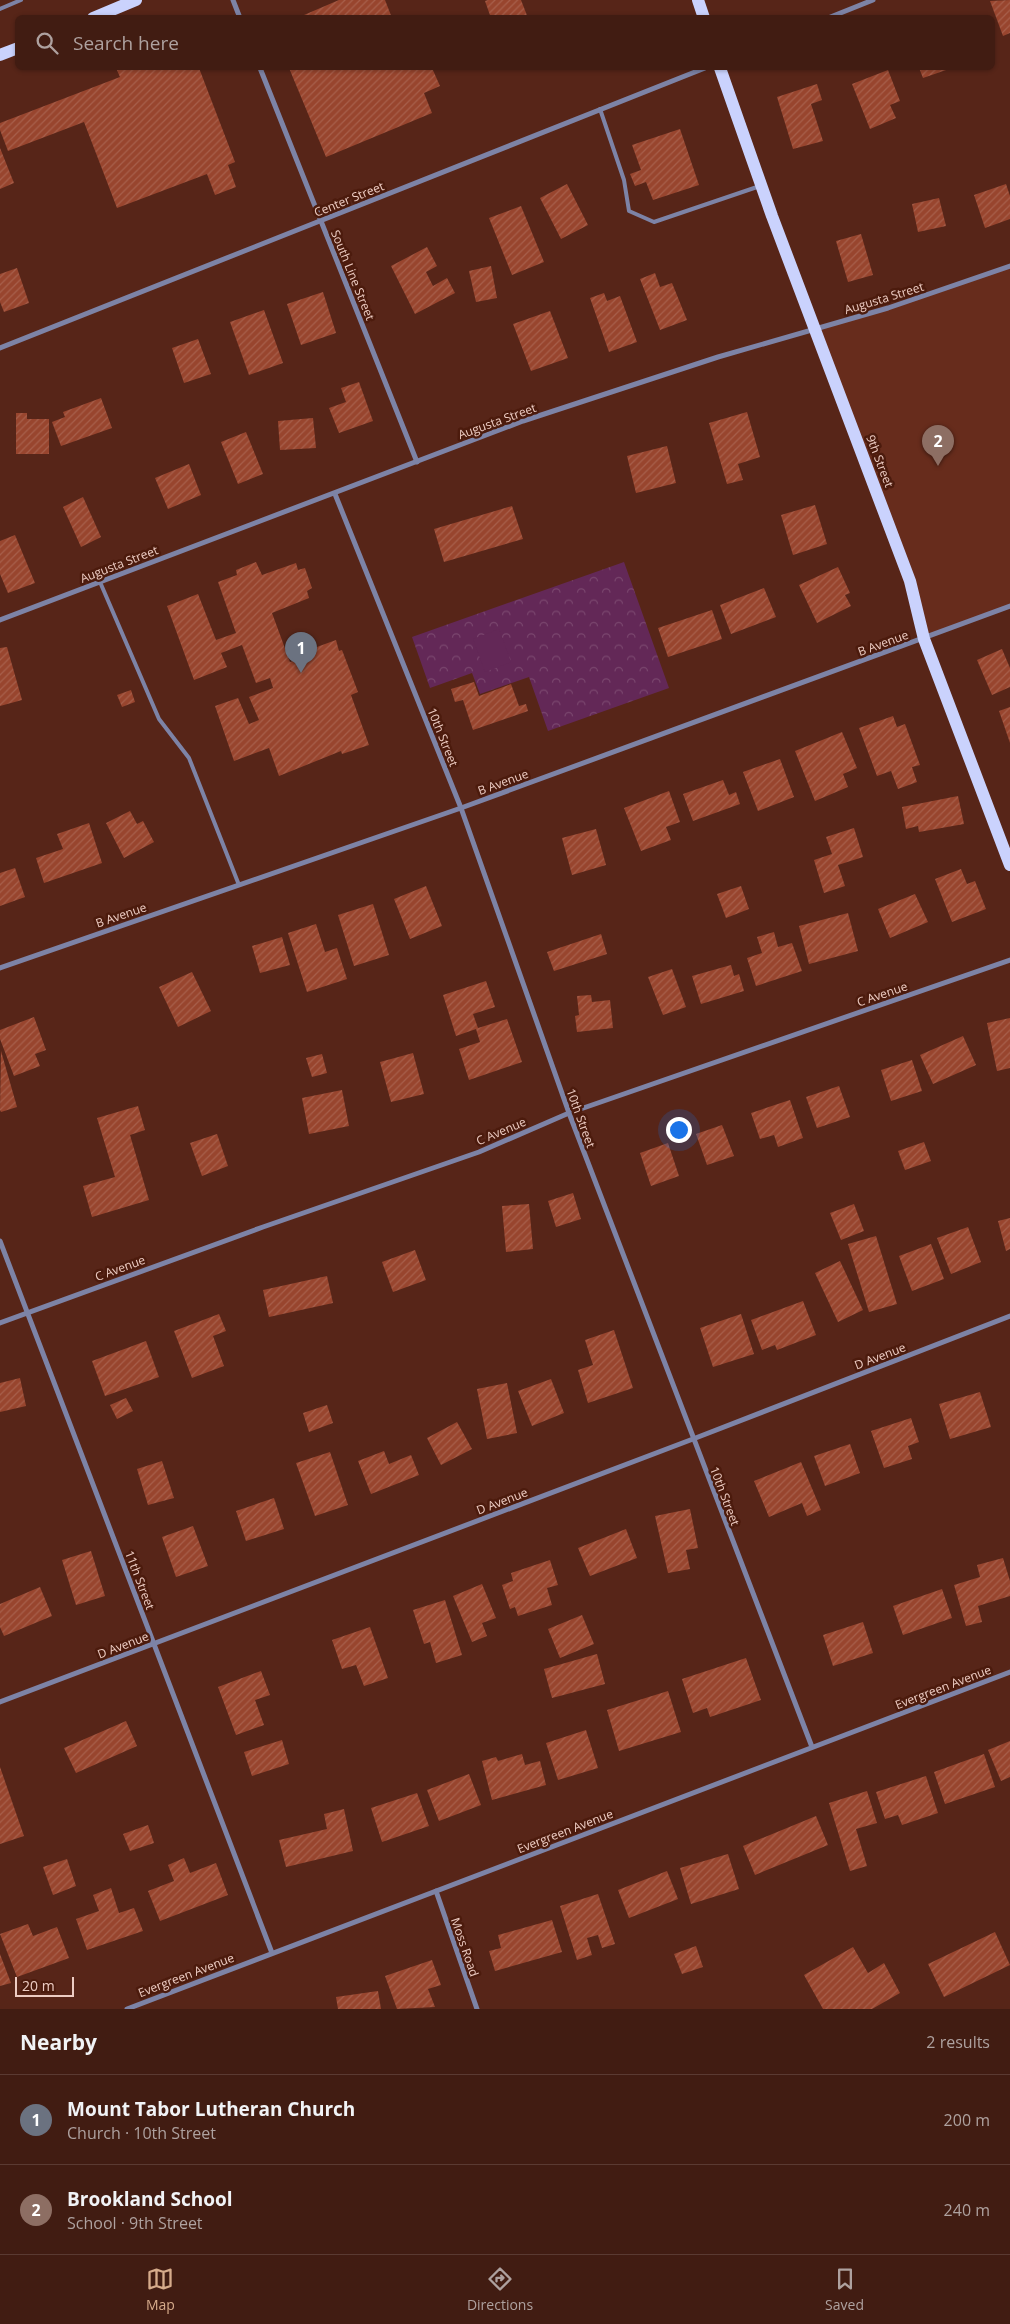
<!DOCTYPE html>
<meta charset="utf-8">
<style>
:root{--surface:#411c12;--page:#4c2920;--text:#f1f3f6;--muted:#aea19f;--line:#5a3a32;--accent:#d6ab8b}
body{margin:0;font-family:"Open Sans",sans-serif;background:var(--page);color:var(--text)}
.scale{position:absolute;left:15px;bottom:12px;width:59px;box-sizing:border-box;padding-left:5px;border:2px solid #edccc3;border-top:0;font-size:14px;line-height:18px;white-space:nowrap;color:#edccc3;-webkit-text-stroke:4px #4c1b0d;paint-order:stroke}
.you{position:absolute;left:678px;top:1129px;width:18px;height:18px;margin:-12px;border:4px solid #fff;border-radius:50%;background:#1a73e8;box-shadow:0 0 0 8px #1a73e833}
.badge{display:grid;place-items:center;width:32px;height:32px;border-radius:50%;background:var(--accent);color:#fff;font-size:16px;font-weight:700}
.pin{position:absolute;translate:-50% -41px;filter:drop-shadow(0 1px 2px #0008)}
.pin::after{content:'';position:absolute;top:26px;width:18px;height:15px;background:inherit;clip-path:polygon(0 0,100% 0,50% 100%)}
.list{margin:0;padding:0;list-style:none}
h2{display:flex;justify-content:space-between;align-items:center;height:65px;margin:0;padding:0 20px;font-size:21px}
h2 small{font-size:16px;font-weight:400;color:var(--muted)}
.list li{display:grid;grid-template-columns:32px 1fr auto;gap:15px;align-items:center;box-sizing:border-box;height:90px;padding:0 20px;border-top:1px solid var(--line)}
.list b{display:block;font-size:19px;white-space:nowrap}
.list p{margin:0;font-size:16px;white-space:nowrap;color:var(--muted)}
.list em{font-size:16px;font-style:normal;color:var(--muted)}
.icon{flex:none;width:28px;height:28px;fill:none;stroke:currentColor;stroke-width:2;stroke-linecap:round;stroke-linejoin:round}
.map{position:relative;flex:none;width:1010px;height:2009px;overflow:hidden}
.search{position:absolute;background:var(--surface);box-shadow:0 1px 4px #0004;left:15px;right:15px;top:15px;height:55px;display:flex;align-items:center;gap:12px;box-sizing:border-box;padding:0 18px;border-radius:8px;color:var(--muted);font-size:19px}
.sheet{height:245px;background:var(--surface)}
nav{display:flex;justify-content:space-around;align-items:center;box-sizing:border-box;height:70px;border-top:1px solid var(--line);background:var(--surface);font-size:14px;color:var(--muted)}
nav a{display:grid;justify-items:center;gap:2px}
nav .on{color:var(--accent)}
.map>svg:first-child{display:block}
.built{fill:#672c1c}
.park{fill:url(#park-crowns)}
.pitch{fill:#632857}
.building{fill:url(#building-hatch)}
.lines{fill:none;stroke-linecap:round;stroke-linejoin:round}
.lane{stroke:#7d83a6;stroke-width:4}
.street{stroke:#7d83a6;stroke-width:5}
.primary{stroke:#cad2fd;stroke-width:12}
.labels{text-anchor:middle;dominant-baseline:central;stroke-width:5;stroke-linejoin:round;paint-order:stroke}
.street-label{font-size:12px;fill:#edccc3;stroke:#4c1b0d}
</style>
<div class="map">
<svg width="1010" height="2009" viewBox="0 0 1010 2009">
<defs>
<pattern id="park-crowns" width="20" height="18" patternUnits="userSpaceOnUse" patternTransform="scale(1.25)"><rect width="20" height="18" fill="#632857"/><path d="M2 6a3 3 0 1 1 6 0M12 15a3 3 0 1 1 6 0" fill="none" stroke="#7a466e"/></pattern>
<pattern id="building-hatch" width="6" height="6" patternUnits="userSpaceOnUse" patternTransform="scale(1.25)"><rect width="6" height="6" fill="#98452e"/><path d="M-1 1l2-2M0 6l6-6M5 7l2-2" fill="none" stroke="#a75f4b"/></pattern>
</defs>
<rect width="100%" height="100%" fill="#572518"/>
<path class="built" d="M1010 266V606L924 639 814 328 888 308Z"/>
<path class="park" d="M624 562 669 688 548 731 529 677 480 694 472 673 430 688 412 637Z"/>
<path class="pitch" d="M499 629 511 662 485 672 473 639Z"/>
<g class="building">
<path d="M339 0H385L392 18H297Z"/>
<path d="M488 0H521L528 18H491L485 1Z"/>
<path d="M1010 0V33L1003 36 990 1Z"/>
<path d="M116 68H199L235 162 228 165 236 187 215 195 207 174 117 208 84 122 8 151 0 130V123L120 77Z"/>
<path d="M289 68H432L440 86 424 93 432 113 326 157Z"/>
<path d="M919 68H949V69L923 78Z"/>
<path d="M888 70 900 101 890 105 896 118 870 129 852 84Z"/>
<path d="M817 84 822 100 811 104 823 141 793 149 777 97Z"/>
<path d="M680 129 699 185 653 200 646 182 635 186 630 174 641 170 632 145Z"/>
<path d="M0 148 14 183 0 189Z"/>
<path d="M567 184 588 225 561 239 540 198Z"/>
<path d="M1006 184 1010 196V219L985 228 974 195Z"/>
<path d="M939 198 946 226 918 232 912 204Z"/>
<path d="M521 206 544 262 512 275 489 218Z"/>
<path d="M861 234 873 275 848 282 836 241Z"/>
<path d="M427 247 437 266 426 272 433 286 447 278 455 293 415 314 391 266Z"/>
<path d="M491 266 497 298 476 302 469 271Z"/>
<path d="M17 268 29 303 4 312 0 302V274Z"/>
<path d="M655 273 660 287 672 283 687 320 660 330 640 279Z"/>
<path d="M323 292 336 333 301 345 287 304Z"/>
<path d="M604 293 607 301 620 296 637 342 609 352 590 298Z"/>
<path d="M264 310 283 363 249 375 230 322Z"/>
<path d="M550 311 568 358 531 371 513 324Z"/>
<path d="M198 339 211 374 184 383 172 348Z"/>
<path d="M359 382 373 421 339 433 329 408 346 402 341 388Z"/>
<path d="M101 398 112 428 61 446 52 422 65 417 63 412Z"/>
<path d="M747 412 760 457 738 464 743 480 727 484 709 423Z"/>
<path d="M16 413H27V419H49V454H16Z"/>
<path d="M313 418 316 448 280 450 278 421Z"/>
<path d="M246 432 263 474 238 484 221 442Z"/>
<path d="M667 446 676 483 636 493 627 456Z"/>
<path d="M189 464 201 495 168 509 155 478Z"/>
<path d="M83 497 101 537 81 547 63 507Z"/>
<path d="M815 505 827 544 793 555 781 515Z"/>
<path d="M512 506 523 539 444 562 434 529Z"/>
<path d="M15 535 35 583 8 593 0 574V541Z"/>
<path d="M256 562 262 575 296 563 298 570 305 568 312 588 307 591 309 598 272 613 290 662 308 656 306 651 336 640 339 651 342 650 358 692 351 695 369 745 342 754 341 751 279 776 269 748 234 761 215 706 238 698 249 724 259 720 249 697 273 688 270 678 256 683 242 645 221 653 227 667 194 680 167 606 198 594 216 640 236 633 218 582 237 575 236 570Z"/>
<path d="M838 567 850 593 845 595 851 606 817 623 799 585Z"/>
<path d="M764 588 776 617 731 634 720 605Z"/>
<path d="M712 610 722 639 668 657 658 628Z"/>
<path d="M7 647 22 700 0 706V648Z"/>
<path d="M1002 649 1010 668V687L992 695 977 660Z"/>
<path d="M474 682 479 696 511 684 519 706 526 704 528 711 473 730 463 700 455 702 451 689Z"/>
<path d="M131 690 135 702 122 707 117 695Z"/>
<path d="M1010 707V743L999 711Z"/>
<path d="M893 716 897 727 905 724 920 765 912 767 917 782 898 789 891 771 877 776 859 728Z"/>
<path d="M842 732 857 768 843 774 848 787 815 801 795 751Z"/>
<path d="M780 759 794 797 758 811 743 772Z"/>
<path d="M723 780 729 795 736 792 740 804 693 821 683 794Z"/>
<path d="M669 791 680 822 666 827 671 840 641 851 624 808Z"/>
<path d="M958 796 964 824 919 832 918 826 906 829 902 807Z"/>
<path d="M130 811 137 824 143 821 154 842 124 858 106 823Z"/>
<path d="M89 823 102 863 44 883 36 858 63 849 57 834Z"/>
<path d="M854 828 863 857 838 865 845 886 824 893 814 860 832 854 826 837Z"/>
<path d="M596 829 606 865 572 875 562 838Z"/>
<path d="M15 868 25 897 0 906V873Z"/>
<path d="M961 869 967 884 975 881 986 909 952 922 935 879Z"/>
<path d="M426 886 442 926 410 939 394 899Z"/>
<path d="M741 886 749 909 726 918 717 894Z"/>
<path d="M915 894 928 922 890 938 878 909Z"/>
<path d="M373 904 389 955 354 966 338 915Z"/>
<path d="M848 913 858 951 809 964 799 926Z"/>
<path d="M316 924 325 952 337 948 347 979 307 992 288 933Z"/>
<path d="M774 932 778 947 792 943 802 971 756 986 747 958 762 953 757 937Z"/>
<path d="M601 934 607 954 554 971 547 952Z"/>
<path d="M282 937 290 965 260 973 252 946Z"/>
<path d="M731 965 734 976 739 974 744 991 701 1004 692 976Z"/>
<path d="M672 969 686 1007 663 1015 648 977Z"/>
<path d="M192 972 211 1011 178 1027 159 987Z"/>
<path d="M486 981 495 1007 473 1014 478 1028 507 1019 522 1062 469 1080 459 1049 480 1042 476 1029 456 1036 443 995Z"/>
<path d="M591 995 592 1002 610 1000 613 1028 577 1032 575 1016 579 1015 577 996Z"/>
<path d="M34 1017 46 1050 35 1054 40 1066 14 1076 0 1039V1030Z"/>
<path d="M1010 1018V1068L997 1071 987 1023Z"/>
<path d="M963 1036 976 1065 933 1084 920 1055Z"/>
<path d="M1 1051 17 1107 1 1112 0 1110Z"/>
<path d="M413 1053 424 1094 391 1102 380 1062Z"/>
<path d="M322 1054 327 1073 312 1077 306 1058Z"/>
<path d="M912 1060 922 1091 891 1101 881 1070Z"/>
<path d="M839 1086 850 1117 817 1128 806 1097Z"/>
<path d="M342 1090 349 1126 309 1134 302 1098Z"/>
<path d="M790 1100 803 1138 778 1147 774 1135 760 1139 751 1113Z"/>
<path d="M138 1106 145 1130 130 1135 149 1200 92 1217 83 1186 115 1177 97 1118Z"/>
<path d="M722 1125 734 1156 707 1165 696 1134Z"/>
<path d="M217 1134 228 1166 202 1176 190 1143Z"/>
<path d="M924 1142 931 1161 905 1170 898 1151Z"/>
<path d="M668 1143 679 1176 651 1186 640 1153Z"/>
<path d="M573 1193 581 1219 556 1227 548 1201Z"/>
<path d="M529 1204 533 1249 506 1252 502 1206Z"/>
<path d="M854 1204 864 1231 841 1240 830 1213Z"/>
<path d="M1010 1218V1249L1006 1251 998 1221Z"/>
<path d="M968 1227 981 1262 951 1274 937 1238Z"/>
<path d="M876 1236 897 1304 869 1312 848 1244Z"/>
<path d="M931 1244 944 1279 912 1291 899 1256Z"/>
<path d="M415 1250 426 1280 393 1292 382 1262Z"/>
<path d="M840 1261 863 1310 838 1322 815 1273Z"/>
<path d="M327 1276 333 1303 269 1317 263 1290Z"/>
<path d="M803 1301 816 1335 777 1350 775 1345 762 1350 751 1320Z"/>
<path d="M219 1314 226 1331 213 1336 224 1366 192 1378 174 1331Z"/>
<path d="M741 1314 754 1354 713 1367 700 1328Z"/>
<path d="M614 1330 633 1388 588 1403 578 1370 593 1365 585 1340Z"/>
<path d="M146 1341 159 1377 105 1396 92 1361Z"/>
<path d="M20 1378 26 1406 0 1412V1383Z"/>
<path d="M551 1379 564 1413 532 1426 518 1391Z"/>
<path d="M507 1383 517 1433 487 1439 477 1389Z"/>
<path d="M980 1392 991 1427 950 1439 939 1404Z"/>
<path d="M126 1398 133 1411 117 1419 110 1405Z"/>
<path d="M327 1405 333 1423 309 1432 303 1413Z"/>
<path d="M911 1418 919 1442 908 1446 912 1459 884 1468 871 1431Z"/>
<path d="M457 1422 472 1449 441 1465 427 1438Z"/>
<path d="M850 1444 860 1473 825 1486 814 1456Z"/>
<path d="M384 1451 389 1464 411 1455 419 1475 371 1494 358 1461Z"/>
<path d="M330 1452 348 1505 315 1516 296 1463Z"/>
<path d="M162 1461 174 1498 148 1505 137 1469Z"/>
<path d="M801 1462 821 1510 807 1516 802 1503 769 1517 754 1481Z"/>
<path d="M274 1498 284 1529 246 1541 236 1511Z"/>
<path d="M690 1509 698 1548 686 1550 690 1569 668 1573 655 1516Z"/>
<path d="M193 1526 208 1566 176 1577 162 1537Z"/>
<path d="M626 1529 637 1558 590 1576 578 1548Z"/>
<path d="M91 1551 105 1596 76 1605 62 1560Z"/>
<path d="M1003 1558 1010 1581V1596L978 1606 982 1622 966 1626 954 1585 980 1577 977 1565Z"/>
<path d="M550 1560 558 1585 547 1588 552 1605 518 1616 515 1607 510 1609 502 1585 513 1581 511 1573Z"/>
<path d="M482 1584 496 1618 482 1623 487 1636 472 1642 453 1596Z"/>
<path d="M40 1587 52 1616 4 1636 0 1627V1604Z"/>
<path d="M942 1589 952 1618 903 1635 893 1606Z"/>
<path d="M445 1600 462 1655 436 1663 430 1642 424 1644 413 1610Z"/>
<path d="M582 1615 594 1644 560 1658 548 1629Z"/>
<path d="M863 1622 873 1653 833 1666 823 1635Z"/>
<path d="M370 1627 388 1678 364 1686 356 1665 342 1669 332 1640Z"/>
<path d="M597 1654 605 1684 552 1698 544 1669Z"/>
<path d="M746 1658 761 1700 710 1717 707 1708 693 1713 682 1679Z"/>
<path d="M261 1671 270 1695 255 1700 264 1725 236 1735 218 1687Z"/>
<path d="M668 1691 681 1732 619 1751 607 1710Z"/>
<path d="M126 1721 137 1746 76 1773 64 1748Z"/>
<path d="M586 1730 598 1768 558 1780 546 1743Z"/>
<path d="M282 1740 289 1764 252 1776 244 1752Z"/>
<path d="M1010 1741V1777L1001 1781 988 1750Z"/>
<path d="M522 1754 525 1765 540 1761 546 1785 492 1800 482 1761 496 1757 498 1761Z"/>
<path d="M984 1754 995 1787 945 1804 934 1772Z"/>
<path d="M0 1767 24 1836 0 1844Z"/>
<path d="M469 1774 481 1805 439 1821 427 1790Z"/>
<path d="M926 1776 938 1813 902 1825 898 1815 885 1819 876 1792Z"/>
<path d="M867 1791 877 1823 856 1829 867 1866 850 1871 829 1803Z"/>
<path d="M417 1793 429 1826 382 1842 371 1808Z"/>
<path d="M344 1809 353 1851 286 1867 279 1840 327 1829 324 1814Z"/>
<path d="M816 1816 828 1845 755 1875 743 1846Z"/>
<path d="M148 1825 154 1843 130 1851 123 1834Z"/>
<path d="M728 1854 739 1889 691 1904 680 1868Z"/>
<path d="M184 1858 190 1873 216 1863 228 1895 160 1921 148 1891 174 1881 168 1865Z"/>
<path d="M67 1859 76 1886 53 1895 43 1867Z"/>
<path d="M667 1871 678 1899 629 1918 618 1890Z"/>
<path d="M111 1888 119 1913 134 1908 143 1931 87 1950 76 1919 99 1911 93 1895Z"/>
<path d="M598 1894 615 1944 602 1948 598 1935 587 1938 592 1955 577 1960 560 1906Z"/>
<path d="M552 1920 562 1952 495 1971 489 1951 501 1948 498 1935Z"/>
<path d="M28 1924 33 1936 57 1927 69 1958 17 1977 0 1934Z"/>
<path d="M995 1932 1010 1965 944 1997 928 1964Z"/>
<path d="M696 1946 703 1967 682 1974 674 1954Z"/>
<path d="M853 1947 868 1973 884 1963 900 1993 872 2009H823L804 1975Z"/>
<path d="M0 1954 11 1983 0 1986Z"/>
<path d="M432 1960 441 1985 428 1989 435 2007 397 2009 385 1976Z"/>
<path d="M378 1991 381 2009H338L336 1997Z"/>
</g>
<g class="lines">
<g class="lane">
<path d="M0 9 21 0"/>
<path d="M600 109 624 180 629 211 654 222 760 186"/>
<path d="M100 582 159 719 189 758 239 885"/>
</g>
<g class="street">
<path d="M233 0 240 18"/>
<path d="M828 18 873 0"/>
<path d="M260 68 417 462"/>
<path d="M0 348 705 68"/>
<path d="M335 494 461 808 569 1113 812 1747"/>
<path d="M0 620 523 421 718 357 888 308 1010 266"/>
<path d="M0 968 461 808 1010 606"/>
<path d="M0 1241 272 1953"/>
<path d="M0 1323 263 1227 479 1152 569 1113 1010 960"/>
<path d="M0 1702 693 1439 1010 1316"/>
<path d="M436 1891 477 2009"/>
<path d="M127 2009 1010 1672"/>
</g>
<g class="primary">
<path d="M698 0 704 18"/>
<path d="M93 18 136 0"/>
<path d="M0 55 18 48"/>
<path d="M720 68 772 216 910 581 924 639 1010 865"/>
</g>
</g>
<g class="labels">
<g class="street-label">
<text transform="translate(349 199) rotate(-22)">Center Street</text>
<text transform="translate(353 275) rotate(68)">South Line Street</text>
<text transform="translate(884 298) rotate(-17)">Augusta Street</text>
<text transform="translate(497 421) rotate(-20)">Augusta Street</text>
<text transform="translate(880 461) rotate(69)">9th Street</text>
<text transform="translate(119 564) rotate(-21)">Augusta Street</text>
<text transform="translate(883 643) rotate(-20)">B Avenue</text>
<text transform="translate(443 737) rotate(68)">10th Street</text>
<text transform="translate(503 782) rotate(-20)">B Avenue</text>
<text transform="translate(121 915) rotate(-19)">B Avenue</text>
<text transform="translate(882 994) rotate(-19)">C Avenue</text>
<text transform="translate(581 1118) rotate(70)">10th Street</text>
<text transform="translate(501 1131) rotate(-23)">C Avenue</text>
<text transform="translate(120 1268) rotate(-20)">C Avenue</text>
<text transform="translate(880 1356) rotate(-21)">D Avenue</text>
<text transform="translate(725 1496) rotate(69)">10th Street</text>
<text transform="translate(502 1501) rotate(-21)">D Avenue</text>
<text transform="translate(140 1580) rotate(69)">11th Street</text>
<text transform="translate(123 1645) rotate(-21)">D Avenue</text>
<text transform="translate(943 1687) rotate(-21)">Evergreen Avenue</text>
<text transform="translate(565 1831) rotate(-21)">Evergreen Avenue</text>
<text transform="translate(465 1947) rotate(71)">Moss Road</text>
<text transform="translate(186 1975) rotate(-21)">Evergreen Avenue</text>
</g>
</g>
</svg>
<div class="scale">20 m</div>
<div class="you"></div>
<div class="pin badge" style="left:301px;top:673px;background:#6b7280">1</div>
<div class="pin badge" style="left:938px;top:466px;background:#8d6e63">2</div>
<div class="search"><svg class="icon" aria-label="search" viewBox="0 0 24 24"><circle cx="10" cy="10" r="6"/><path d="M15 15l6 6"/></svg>Search here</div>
</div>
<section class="sheet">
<h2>Nearby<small>2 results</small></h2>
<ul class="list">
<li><span class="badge" style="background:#6b7280">1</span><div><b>Mount Tabor Lutheran Church</b><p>Church · 10th Street</p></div><em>200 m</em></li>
<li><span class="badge" style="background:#8d6e63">2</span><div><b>Brookland School</b><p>School · 9th Street</p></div><em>240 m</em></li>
</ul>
</section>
<nav>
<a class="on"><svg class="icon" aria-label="map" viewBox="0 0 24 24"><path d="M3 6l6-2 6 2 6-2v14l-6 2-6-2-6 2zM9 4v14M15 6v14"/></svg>Map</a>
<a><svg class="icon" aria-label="directions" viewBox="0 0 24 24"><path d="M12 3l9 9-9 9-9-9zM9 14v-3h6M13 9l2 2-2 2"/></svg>Directions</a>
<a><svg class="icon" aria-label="saved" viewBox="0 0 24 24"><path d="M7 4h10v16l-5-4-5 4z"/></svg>Saved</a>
</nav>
